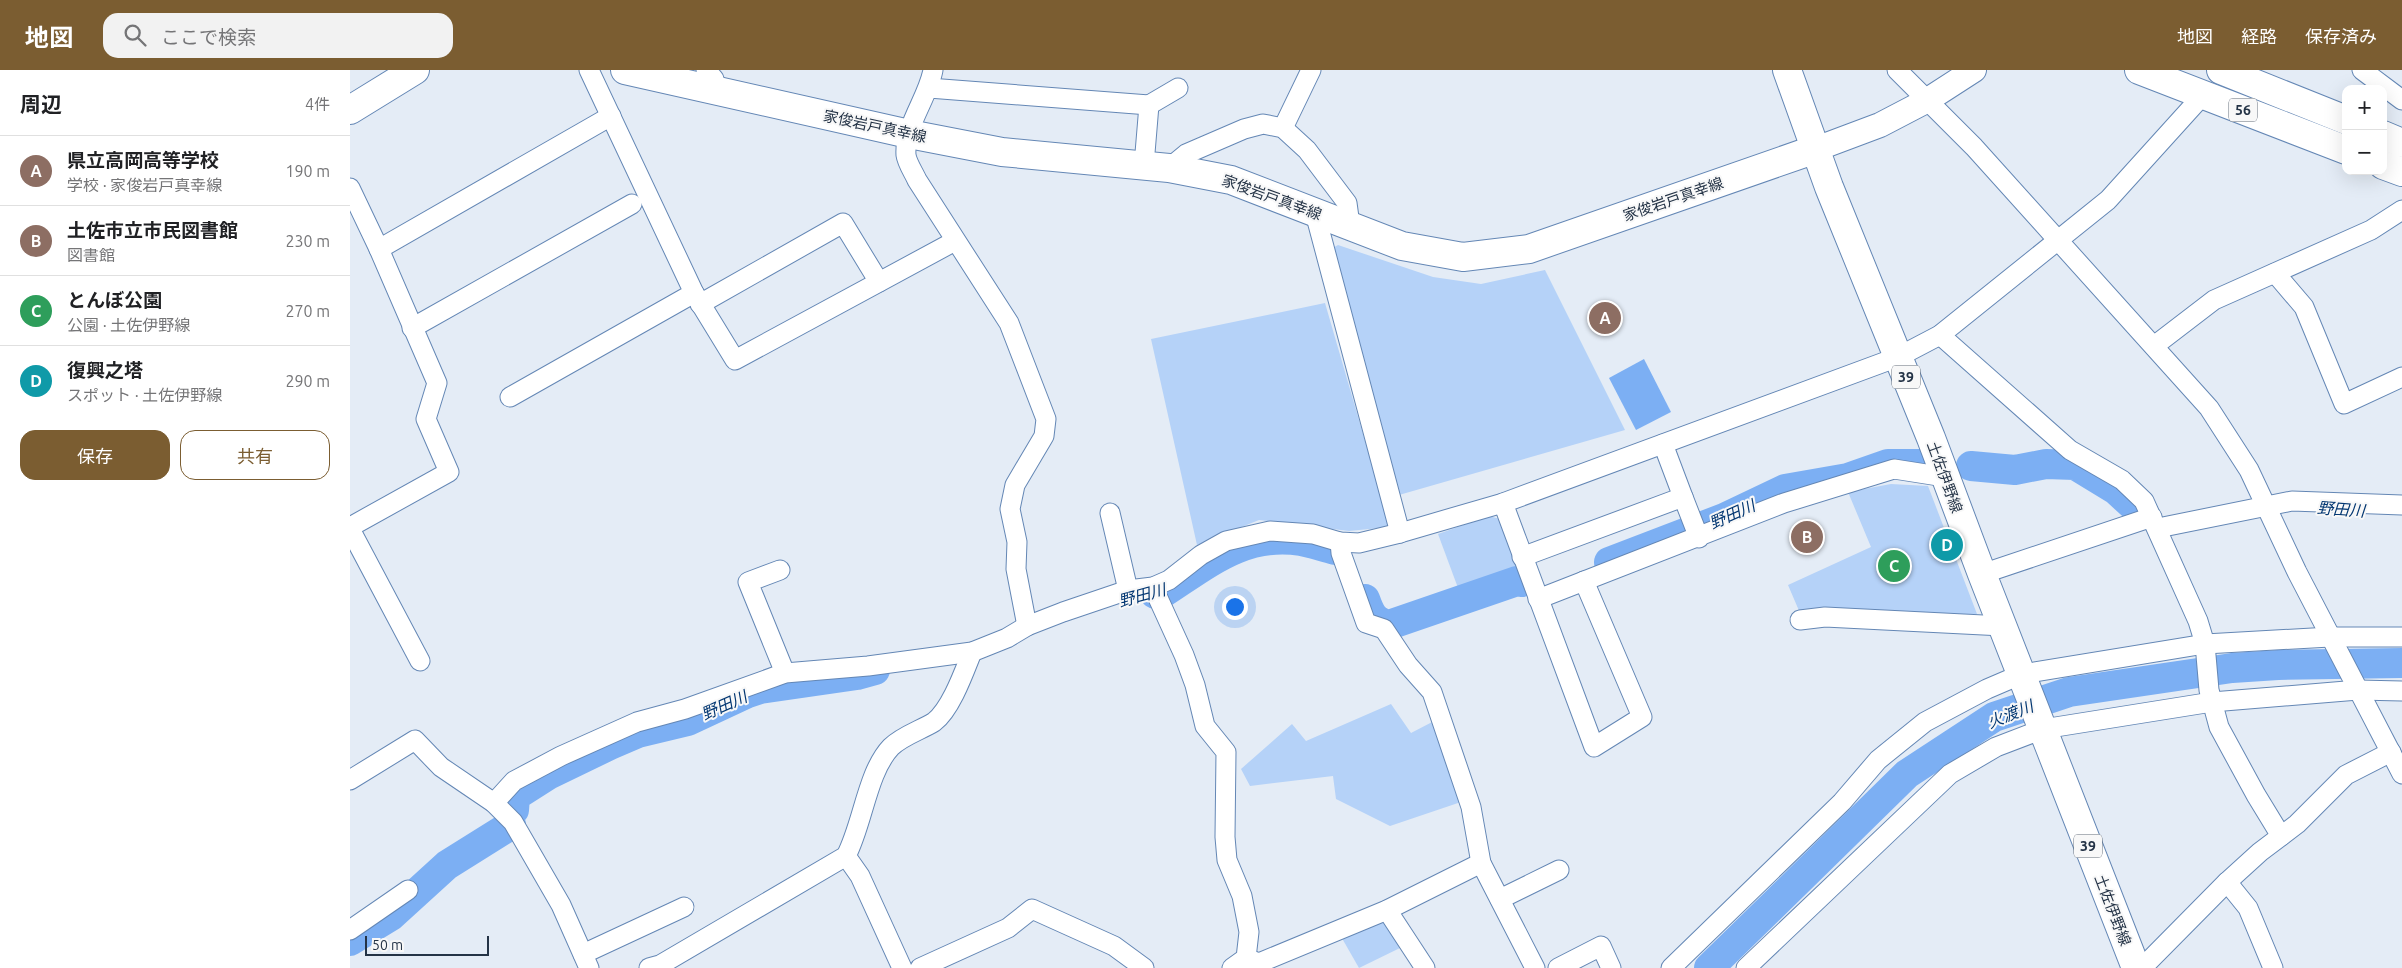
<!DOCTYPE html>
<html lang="ja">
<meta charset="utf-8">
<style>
:root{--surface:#fff;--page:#f2f2f2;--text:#202124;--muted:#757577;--line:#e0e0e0;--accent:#7b5d31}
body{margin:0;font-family:Ubuntu,"Noto Sans JP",sans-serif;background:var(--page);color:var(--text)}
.controls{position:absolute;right:15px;top:15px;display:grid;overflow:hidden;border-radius:10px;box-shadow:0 5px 20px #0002}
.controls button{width:45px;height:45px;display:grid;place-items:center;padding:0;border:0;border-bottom:1px solid var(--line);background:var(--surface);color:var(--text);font:25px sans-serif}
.scale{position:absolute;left:15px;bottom:12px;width:124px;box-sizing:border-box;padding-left:5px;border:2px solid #243346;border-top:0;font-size:14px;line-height:18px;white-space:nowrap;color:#243346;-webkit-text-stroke:4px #f8f8f8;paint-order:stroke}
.you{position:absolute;left:884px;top:536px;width:18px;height:18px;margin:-12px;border:4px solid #fff;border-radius:50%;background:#1a73e8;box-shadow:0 0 0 8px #1a73e833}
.badge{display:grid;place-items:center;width:32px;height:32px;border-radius:50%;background:var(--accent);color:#fff;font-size:16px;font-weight:700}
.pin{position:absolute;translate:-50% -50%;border:2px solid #fff;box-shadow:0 1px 5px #0006}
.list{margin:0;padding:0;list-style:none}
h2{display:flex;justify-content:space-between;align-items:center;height:65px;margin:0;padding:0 20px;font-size:21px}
h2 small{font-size:16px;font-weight:400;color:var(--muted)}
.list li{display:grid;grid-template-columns:32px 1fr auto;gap:15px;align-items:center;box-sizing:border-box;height:70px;padding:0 20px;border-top:1px solid var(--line)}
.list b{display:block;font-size:19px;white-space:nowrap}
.list p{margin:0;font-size:16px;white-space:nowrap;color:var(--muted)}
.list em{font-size:16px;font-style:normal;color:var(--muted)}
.actions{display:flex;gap:10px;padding:15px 20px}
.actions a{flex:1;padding:11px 0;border:1px solid var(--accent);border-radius:15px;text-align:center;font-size:18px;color:var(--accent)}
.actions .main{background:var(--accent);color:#fff}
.icon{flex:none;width:28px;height:28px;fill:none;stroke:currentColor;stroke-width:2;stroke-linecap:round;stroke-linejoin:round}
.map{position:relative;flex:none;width:2052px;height:898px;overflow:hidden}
header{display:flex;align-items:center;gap:30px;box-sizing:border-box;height:70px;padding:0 25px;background:var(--accent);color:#fff}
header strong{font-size:24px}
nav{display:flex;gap:28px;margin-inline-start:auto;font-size:18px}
.search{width:350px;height:45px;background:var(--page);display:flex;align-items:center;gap:12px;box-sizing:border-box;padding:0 18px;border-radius:15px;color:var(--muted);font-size:19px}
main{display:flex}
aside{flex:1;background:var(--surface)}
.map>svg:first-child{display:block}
.green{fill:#b5d2f8}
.water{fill:#7caff3}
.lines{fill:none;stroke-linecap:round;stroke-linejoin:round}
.river{stroke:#7caff3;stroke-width:30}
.minor-casing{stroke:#6487b5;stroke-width:21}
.tertiary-casing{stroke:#6487b5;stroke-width:26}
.secondary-casing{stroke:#6487b5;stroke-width:30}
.primary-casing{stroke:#6487b5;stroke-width:30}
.trunk-casing{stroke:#6487b5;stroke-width:30}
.minor{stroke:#fff;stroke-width:19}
.tertiary{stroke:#fff;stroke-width:24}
.secondary{stroke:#fff;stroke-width:28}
.primary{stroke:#fff;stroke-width:28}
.trunk{stroke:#fff;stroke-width:28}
.labels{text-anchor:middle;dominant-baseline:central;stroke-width:4;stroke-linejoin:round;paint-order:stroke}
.shield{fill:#f8f8f8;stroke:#646e7b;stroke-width:1}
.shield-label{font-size:14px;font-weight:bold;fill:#243346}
.street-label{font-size:15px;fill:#243346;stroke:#f8f8f8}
.water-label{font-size:16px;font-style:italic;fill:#033772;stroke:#f8f8f8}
</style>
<header>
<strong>地図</strong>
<div class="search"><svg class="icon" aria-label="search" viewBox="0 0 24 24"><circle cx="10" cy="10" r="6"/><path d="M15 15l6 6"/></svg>ここで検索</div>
<nav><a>地図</a><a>経路</a><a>保存済み</a></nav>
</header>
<main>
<aside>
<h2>周辺<small>4件</small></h2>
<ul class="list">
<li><span class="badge" style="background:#8d6e63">A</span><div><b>県立高岡高等学校</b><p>学校 · 家俊岩戸真幸線</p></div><em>190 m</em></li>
<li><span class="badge" style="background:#8d6e63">B</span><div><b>土佐市立市民図書館</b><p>図書館</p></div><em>230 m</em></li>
<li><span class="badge" style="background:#2e9e5b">C</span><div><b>とんぼ公園</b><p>公園 · 土佐伊野線</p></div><em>270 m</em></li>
<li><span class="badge" style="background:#0f9aa8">D</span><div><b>復興之塔</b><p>スポット · 土佐伊野線</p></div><em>290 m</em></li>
</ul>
<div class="actions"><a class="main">保存</a><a>共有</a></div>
</aside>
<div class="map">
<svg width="2052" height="898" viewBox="0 0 2052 898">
<rect width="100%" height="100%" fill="#e4ecf6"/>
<g class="green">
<path d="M988 175 1083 207 1131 214 1195 200 1275 360 1049 425 981 179Z"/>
<path d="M975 233 1040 457 999 461 909 450 847 475 801 269Z"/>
<path d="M1541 414 1578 416 1627 544 1450 543 1438 515 1521 477 1498 422Z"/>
<path d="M1139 446 1150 449 1171 507 1111 526 1088 464Z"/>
<path d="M1041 634 1061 663 1086 650 1111 732 1040 756 986 729 983 706 900 716 891 699 942 654 956 671Z"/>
<path d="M1033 845 1052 877 1009 898 989 863Z"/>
</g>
<path class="water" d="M1294 289 1321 342 1286 360 1259 308Z"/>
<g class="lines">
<g class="river">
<path d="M1621 396 1665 400 1696 394 1725 395 1766 420 1790 442"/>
<path d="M1259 492 1374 448 1435 419 1498 408 1538 394H1575"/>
<path d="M805 524 813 523C858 494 894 462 951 471 962 473 973 477 985 480"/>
<path d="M1015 529C1020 543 1023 551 1039 555L1167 511 1172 512"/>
<path d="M164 740 165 726 198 705 260 675 288 663 338 651 398 623 410 619 507 605 525 600"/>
<path d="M0 871 41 846 97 795 161 755"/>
<path d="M1359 898 1557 704 1644 647 1719 622 1882 598 1928 595 2052 593"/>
</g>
<defs>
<g id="minor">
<path d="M356 0 364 9 366 21"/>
<path d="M583 0C578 28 554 56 556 85 557 93 564 103 567 110L659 253 696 349 694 366 665 415 660 439 667 472 666 499 677 556"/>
<path d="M1547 0 1624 77 1859 338 1899 400 1947 502 2052 704"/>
<path d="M2012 0 2052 30"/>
<path d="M579 18 799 35"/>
<path d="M933 58 961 0"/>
<path d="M794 95 799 35 828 18"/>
<path d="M819 98 836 84 894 59 913 54 933 58 957 80 997 133 1000 155"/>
<path d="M0 118 29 179 87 313 76 349 99 402 0 457"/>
<path d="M965 143 1050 463"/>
<path d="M29 179 261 46"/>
<path d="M1925 203 1954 237 1994 334 2052 307"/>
<path d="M344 223 385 290 605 171"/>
<path d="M350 234 493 153 529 212"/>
<path d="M62 258 282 134"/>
<path d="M1590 265 1720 380 1772 410 1794 431 1848 551 1855 574 1859 620 1869 657 1906 725 1931 766"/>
<path d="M1804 276 1864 230 2021 160 2052 140"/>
<path d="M160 327 344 223 239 0"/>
<path d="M1333 427 1349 468"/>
<path d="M1153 433 1244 677 1292 647 1234 511"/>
<path d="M760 443 778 520"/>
<path d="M1808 458 1942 431 2052 435"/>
<path d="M0 459 70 591"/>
<path d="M990 472 991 483 1016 553 1034 559 1058 595 1082 622 1121 737 1131 793 1185 898"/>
<path d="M1172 487 1333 427 1313 374"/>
<path d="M430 500 398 512 435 603"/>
<path d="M1632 504 1802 447"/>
<path d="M803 517 834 585 845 615 855 656 876 682 875 767 877 790 892 826 899 862 896 888 882 898"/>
<path d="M1188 529 1434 433 1544 399 1595 407"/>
<path d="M1450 550 1475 547 1653 556"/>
<path d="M0 710 65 670 91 697 144 733 163 752 211 835 239 898"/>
<path d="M144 733 164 711 211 686 287 652 335 639 435 603 518 596 622 582 657 568 677 556 713 542 778 520 803 517 819 510 851 485 876 471 920 461 963 464 990 472 1009 473 1050 463 1153 433 1548 287 1590 265 1758 130 1853 25"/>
<path d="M496 786 510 806 552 898"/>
<path d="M1877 812 1898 838 1923 898"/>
<path d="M1150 829 1209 800"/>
<path d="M1037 840 1075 898"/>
<path d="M0 860 58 820"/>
<path d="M233 884 334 837"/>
<path d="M896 888 909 893 1037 840 1131 793"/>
<path d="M299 898 310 895 496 786C513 754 517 702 541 677 552 666 571 660 584 652 601 639 614 602 622 582"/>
<path d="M570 898 658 858 682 839 764 876 794 898"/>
<path d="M1208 898 1251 876 1261 898"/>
<path d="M1321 898 1492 732 1528 690 1575 652 1637 619 1672 604 1855 574 1980 567H2052"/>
<path d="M1396 898 1600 704 1646 677 1693 659 1862 632 2008 620 2052 621"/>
<path d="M1792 898 1877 812 1910 782 1947 754 1996 705 2041 682"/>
</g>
<path id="tertiary" d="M1466 79 1530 55 1576 31 1624 0"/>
<g id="secondary">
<path d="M275 0 559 64 652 82 819 98 881 110 1052 176 1113 187 1179 179 1466 79"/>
<path d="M0 40 65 0"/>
</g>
<path id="primary" d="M1437 0 1479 117 1581 368 1632 504 1786 898"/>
<g id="trunk">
<path d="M1789 0 1996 80"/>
<path d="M1871 0 1996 50"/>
<path d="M2033 65 2052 73"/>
<path d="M2033 95 2052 102"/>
</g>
</defs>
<use href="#minor" class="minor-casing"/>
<use href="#tertiary" class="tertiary-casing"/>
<use href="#secondary" class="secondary-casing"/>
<use href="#primary" class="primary-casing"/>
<use href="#trunk" class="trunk-casing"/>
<use href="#minor" class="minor"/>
<use href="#tertiary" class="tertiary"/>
<use href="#secondary" class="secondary"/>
<use href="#primary" class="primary"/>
<use href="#trunk" class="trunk"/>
</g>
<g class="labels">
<g class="shield">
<rect x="1879" y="28.5" width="28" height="23" rx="4"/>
<rect x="1542" y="295.5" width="28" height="23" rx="4"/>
<rect x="1724" y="764.5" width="28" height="23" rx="4"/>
</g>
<g class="shield-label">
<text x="1893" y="40">56</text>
<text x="1556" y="307">39</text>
<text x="1738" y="776">39</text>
</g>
<g class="street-label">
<text transform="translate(525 56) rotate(12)">家俊岩戸真幸線</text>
<text transform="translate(922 127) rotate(20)">家俊岩戸真幸線</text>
<text transform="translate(1323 129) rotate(-19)">家俊岩戸真幸線</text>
<text transform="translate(1595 407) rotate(70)">土佐伊野線</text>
<text transform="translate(1763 840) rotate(69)">土佐伊野線</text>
</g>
<g class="water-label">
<text transform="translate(1991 439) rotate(4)">野田川</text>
<text transform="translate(1382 444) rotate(-24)">野田川</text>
<text transform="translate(792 525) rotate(-15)">野田川</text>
<text transform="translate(374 635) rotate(-24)">野田川</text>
<text transform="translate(1660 644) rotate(-22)">火渡川</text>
</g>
</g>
</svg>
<div class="controls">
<button>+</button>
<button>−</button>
</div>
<div class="scale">50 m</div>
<div class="you"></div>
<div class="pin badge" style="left:1255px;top:248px;background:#8d6e63">A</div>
<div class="pin badge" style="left:1457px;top:467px;background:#8d6e63">B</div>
<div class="pin badge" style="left:1544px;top:496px;background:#2e9e5b">C</div>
<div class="pin badge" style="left:1597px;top:475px;background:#0f9aa8">D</div>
</div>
</main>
